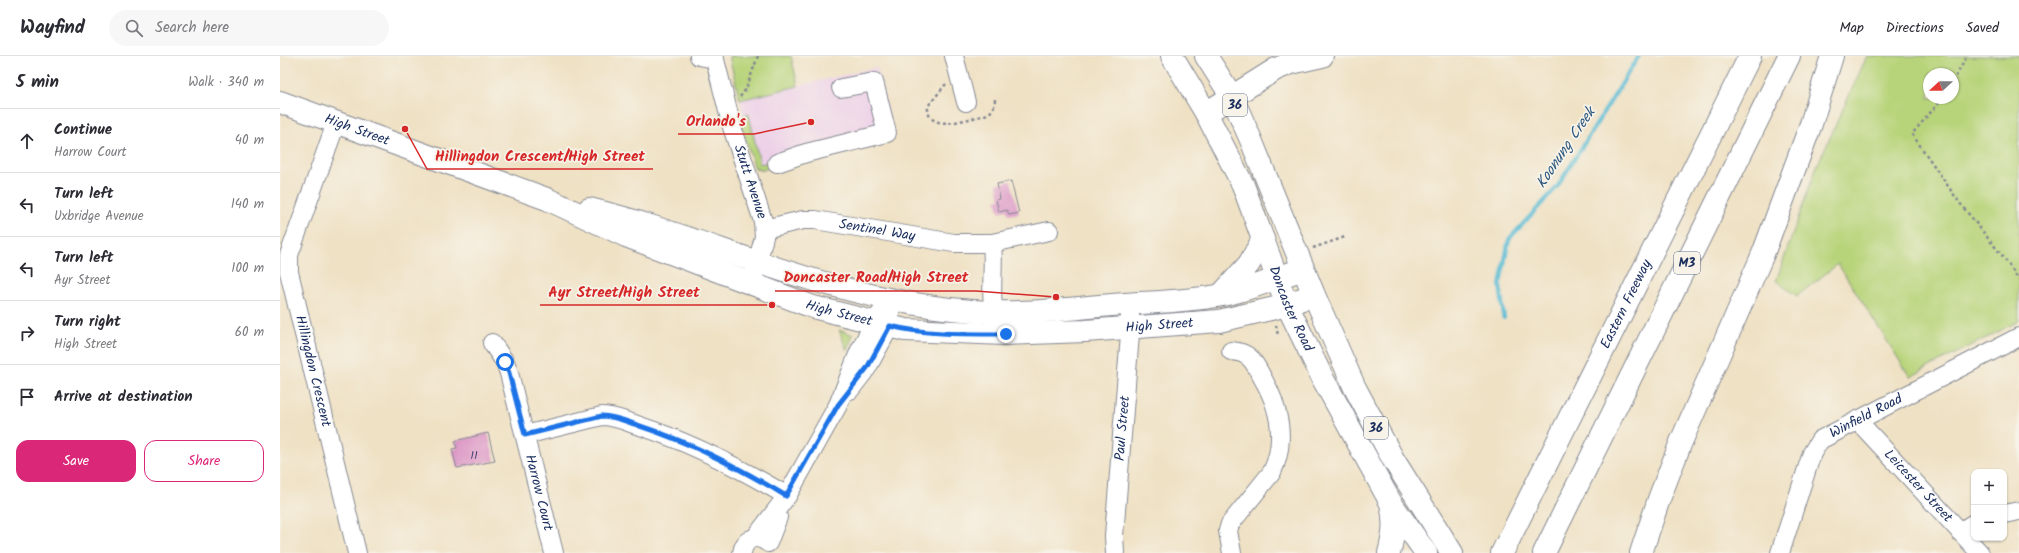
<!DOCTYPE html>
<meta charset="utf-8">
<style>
:root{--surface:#fff;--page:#f7f7f7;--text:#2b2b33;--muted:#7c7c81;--line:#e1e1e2;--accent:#db2777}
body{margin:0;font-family:Kalam,sans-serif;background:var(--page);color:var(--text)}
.controls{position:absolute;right:12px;bottom:12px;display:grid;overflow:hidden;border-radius:8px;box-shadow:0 1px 3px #0004}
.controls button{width:36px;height:36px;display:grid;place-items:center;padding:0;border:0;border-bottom:1px solid var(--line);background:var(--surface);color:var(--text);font:20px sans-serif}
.compass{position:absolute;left:1643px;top:12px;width:36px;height:36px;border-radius:50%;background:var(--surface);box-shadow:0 1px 3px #0004;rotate:249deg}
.stop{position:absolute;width:12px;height:12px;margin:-9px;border:3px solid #1a73e8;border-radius:50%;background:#fff}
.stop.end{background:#1a73e8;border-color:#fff;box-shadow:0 1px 4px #0008}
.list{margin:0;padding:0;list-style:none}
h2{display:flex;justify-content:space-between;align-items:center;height:52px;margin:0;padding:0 16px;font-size:17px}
h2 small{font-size:13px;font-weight:400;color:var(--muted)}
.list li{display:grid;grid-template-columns:26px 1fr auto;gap:12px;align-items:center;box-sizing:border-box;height:64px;padding:0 16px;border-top:1px solid var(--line)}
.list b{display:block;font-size:15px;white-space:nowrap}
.list p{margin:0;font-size:13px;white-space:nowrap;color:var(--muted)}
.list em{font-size:13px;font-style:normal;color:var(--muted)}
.actions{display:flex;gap:8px;padding:12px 16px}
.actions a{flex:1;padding:9px 0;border:1px solid var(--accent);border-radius:12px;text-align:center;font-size:14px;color:var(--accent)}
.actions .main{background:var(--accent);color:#fff}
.icon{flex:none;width:22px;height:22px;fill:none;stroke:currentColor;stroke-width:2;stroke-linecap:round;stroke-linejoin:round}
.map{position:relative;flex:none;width:1739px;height:497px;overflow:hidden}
header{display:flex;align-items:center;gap:24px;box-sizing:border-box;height:56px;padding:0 20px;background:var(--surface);border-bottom:1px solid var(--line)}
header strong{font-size:19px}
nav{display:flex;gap:22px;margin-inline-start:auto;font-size:14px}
.search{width:280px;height:36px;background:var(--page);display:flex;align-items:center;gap:10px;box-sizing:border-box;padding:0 14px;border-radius:22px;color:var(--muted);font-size:15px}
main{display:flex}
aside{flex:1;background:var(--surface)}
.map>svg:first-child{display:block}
.built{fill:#edd0e8}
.green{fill:#b8d47a;stroke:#6a826c;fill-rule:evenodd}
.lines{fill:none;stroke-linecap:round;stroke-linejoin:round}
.stream{stroke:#56bbd4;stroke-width:4}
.building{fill:#db94c5}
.minor-casing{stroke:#858891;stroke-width:20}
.major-casing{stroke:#858891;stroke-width:24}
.highway-casing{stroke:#858891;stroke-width:24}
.path{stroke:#858891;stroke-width:2.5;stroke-dasharray:3 3;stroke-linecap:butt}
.minor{stroke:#fff;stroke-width:18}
.major{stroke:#fff;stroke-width:22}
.highway{stroke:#fff;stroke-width:22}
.route{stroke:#1a73e8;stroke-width:5}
.labels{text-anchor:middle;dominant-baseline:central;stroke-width:3.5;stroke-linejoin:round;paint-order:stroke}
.number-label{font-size:12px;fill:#4b4878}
.shield{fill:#f7f3e8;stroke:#5d6a87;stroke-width:1}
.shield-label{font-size:13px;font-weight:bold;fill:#1b2f5e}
.street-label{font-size:14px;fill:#1b2f5e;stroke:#f7f3e8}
.water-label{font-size:15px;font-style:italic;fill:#2d5981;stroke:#f7f3e8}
.leader{fill:none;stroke:#d62828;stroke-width:1.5}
.callout-dot{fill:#d62828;stroke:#f7f3e8;stroke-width:1.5}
.callout-label{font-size:15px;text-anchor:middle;font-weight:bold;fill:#d62828;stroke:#f7f3e8;stroke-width:3.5;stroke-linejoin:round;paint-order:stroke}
</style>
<header>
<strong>Wayfind</strong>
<div class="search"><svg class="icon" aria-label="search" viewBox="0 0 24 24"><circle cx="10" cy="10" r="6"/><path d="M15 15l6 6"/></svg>Search here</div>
<nav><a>Map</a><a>Directions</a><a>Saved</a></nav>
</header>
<main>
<aside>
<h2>5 min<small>Walk · 340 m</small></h2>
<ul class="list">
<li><svg class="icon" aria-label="ahead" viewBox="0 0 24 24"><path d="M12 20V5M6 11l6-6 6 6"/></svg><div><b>Continue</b><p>Harrow Court</p></div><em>40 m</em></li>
<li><svg class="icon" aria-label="left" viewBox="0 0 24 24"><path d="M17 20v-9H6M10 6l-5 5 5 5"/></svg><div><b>Turn left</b><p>Uxbridge Avenue</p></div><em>140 m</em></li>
<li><svg class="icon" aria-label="left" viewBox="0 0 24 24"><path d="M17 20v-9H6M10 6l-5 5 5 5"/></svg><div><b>Turn left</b><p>Ayr Street</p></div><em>100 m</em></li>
<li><svg class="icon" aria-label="right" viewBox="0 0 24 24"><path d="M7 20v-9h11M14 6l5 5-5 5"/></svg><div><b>Turn right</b><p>High Street</p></div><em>60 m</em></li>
<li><svg class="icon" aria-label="arrive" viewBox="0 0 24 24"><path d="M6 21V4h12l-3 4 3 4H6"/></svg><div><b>Arrive at destination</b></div></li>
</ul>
<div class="actions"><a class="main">Save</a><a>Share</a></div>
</aside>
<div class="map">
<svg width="1739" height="497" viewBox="0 0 1739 497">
<rect width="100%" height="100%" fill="#f7f3e8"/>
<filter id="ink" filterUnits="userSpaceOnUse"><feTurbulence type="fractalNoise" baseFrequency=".025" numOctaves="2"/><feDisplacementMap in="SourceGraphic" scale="8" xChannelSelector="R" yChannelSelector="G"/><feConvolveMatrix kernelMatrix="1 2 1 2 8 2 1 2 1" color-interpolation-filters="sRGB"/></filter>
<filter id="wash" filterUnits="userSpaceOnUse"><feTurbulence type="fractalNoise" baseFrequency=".012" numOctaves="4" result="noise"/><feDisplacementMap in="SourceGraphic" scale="16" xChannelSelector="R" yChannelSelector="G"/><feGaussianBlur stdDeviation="0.9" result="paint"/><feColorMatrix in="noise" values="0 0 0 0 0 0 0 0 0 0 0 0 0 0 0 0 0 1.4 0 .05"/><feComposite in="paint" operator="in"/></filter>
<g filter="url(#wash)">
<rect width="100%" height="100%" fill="#efe1c4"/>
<path class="built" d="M597 11 614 81 484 114H478L461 61 464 59 460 44Z"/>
<g class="green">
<path d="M449 0H511L518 30 460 44Z"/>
<path d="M1587 0H1739V265L1630 321 1558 208 1517 240 1496 225 1536 112ZM1649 18H1673V42H1649Z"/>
<path d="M467 58 469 59 480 108 489 106 490 110 484 114 475 112 459 64Z"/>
<path d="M559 274 573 279 567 294Z"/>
</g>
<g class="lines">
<path class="stream" d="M1224 262 1220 229 1229 183 1277 131 1359 0"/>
</g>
<g id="blocks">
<g class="building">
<path d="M731 125 739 157 729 159 727 154 719 156 716 144 720 143 717 128Z"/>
<path d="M208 377 215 405 177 412 172 393 177 392 175 385Z"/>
</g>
</g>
</g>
<g filter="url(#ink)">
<use href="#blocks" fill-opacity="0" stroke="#858891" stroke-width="1"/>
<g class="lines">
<defs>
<g id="minor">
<path d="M419 0 435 3"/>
<path id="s1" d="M434 0 452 71 483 165 484 181 474 219"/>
<path d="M674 0 686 46"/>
<path id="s2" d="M56 67 13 188 9 199V216L77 497"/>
<path d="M497 107 526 97 607 77 594 26 561 32"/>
<path id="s3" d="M484 173 523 164H535L674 187H712L769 175"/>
<path d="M712 187C715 214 708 242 717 269"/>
<path id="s4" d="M212 287 225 306 229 317 274 497"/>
<path d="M951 295C970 296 974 306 982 321 999 350 1007 384 992 416L950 468 948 475 952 497"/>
<path d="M570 334 587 312 610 270V257"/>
<path id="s5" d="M1577 364 1700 497"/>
<path d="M245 379 322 360C335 360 347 366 360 370 412 387 460 412 507 440"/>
<path d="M1724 458 1739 455"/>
<path d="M1680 476 1694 467"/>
<path d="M475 482 507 440 558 349 579 296 594 266 611 244"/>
<path d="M488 487 498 461"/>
<path d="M462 497C464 484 474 478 485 485"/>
<path id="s6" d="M835 497 834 480 850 278V248"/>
<path id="s7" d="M1500 497 1532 397 1540 384 1739 281"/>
</g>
<g id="major">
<path id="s8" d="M892 0 926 57 963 129 1007 249 1043 323 1111 447 1146 497"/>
<path d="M926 0 952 41 971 84 1034 239 1075 332 1113 403 1172 497"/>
<path id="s9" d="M0 46 267 143 346 180 533 251 625 274 725 278 805 275 939 265 995 252 1034 239"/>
<path d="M309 153C390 172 468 206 548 228 601 243 656 254 711 256 750 258 793 252 832 249 869 246 906 246 942 239 970 234 996 222 1023 213"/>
<path d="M941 239 969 208 983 183"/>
</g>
<g id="highway">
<path d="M926 57 996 13 1011 7 1042 0"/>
<path d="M1109 497C1114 479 1115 466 1111 447"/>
<path id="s10" d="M1222 497 1470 0"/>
<path d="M1264 497 1509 0"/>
<path d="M1361 497 1379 443 1401 386 1483 198 1531 68 1552 0"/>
</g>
</defs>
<use href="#minor" class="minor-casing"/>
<use href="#major" class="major-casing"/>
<use href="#highway" class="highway-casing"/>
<g class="path">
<path d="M1673 26 1687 0"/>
<path d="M666 28 648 50C646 74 676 66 689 63 696 61 708 60 712 54 715 50 715 45 715 40"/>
<path d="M460 41 466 33 478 0"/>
<path d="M1663 42 1632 78 1679 146 1724 202 1739 224"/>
<path d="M1033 192 1065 181"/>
<path d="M996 269 998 280"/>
</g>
<use href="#minor" class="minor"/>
<use href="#major" class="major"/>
<use href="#highway" class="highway"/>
</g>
</g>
<g class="lines" filter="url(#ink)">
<path class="route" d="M225 306 229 317 245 379 322 360C335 360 347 366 360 370 412 387 460 412 506 440L558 349 587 312 610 270C647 279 687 278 726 278"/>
</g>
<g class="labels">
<g class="number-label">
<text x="194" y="399">11</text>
</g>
<g class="shield">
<rect x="943" y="38" width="24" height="22" rx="3"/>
<rect x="1394" y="196" width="26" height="22" rx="3"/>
<rect x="1084" y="361" width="24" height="22" rx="3"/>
</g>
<g class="shield-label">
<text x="955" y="49">36</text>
<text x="1407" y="207">M3</text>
<text x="1096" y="372">36</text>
</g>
<g class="street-label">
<text stroke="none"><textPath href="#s9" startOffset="82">High Street</textPath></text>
<text stroke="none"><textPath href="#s1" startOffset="131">Stutt Avenue</textPath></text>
<text stroke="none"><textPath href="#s3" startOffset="115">Sentinel Way</textPath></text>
<text stroke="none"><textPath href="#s10" startOffset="278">Eastern Freeway</textPath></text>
<text stroke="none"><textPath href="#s8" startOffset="280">Doncaster Road</textPath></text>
<text stroke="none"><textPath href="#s9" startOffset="598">High Street</textPath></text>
<text stroke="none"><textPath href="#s9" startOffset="921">High Street</textPath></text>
<text stroke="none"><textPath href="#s2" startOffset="259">Hillingdon Crescent</textPath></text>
<text stroke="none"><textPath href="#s7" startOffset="172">Winfield Road</textPath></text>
<text stroke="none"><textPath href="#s6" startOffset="125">Paul Street</textPath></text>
<text stroke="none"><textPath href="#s5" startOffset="90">Leicester Street</textPath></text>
<text stroke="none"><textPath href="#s4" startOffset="158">Harrow Court</textPath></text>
</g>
<g class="water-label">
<text transform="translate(1286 92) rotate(-56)">Koonung Creek</text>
</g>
</g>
<path class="leader" d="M531 66L474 78H398M125 73L147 113H373M776 241L696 235H495M492 249L428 249H260"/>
<g class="callout-dot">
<circle cx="531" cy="66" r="4"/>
<circle cx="125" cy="73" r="4"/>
<circle cx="776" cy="241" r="4"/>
<circle cx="492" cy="249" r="4"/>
</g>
<g class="callout-label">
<text x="436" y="70">Orlando's</text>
<text x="260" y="105">Hillingdon Crescent/High Street</text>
<text x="596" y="226">Doncaster Road/High Street</text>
<text x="344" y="241">Ayr Street/High Street</text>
</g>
</svg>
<div class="controls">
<button>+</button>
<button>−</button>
</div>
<svg class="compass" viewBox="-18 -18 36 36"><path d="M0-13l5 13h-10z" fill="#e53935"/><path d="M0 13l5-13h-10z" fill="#7c7c81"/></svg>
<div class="stop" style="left:225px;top:306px"></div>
<div class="stop end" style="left:726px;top:278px"></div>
</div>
</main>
